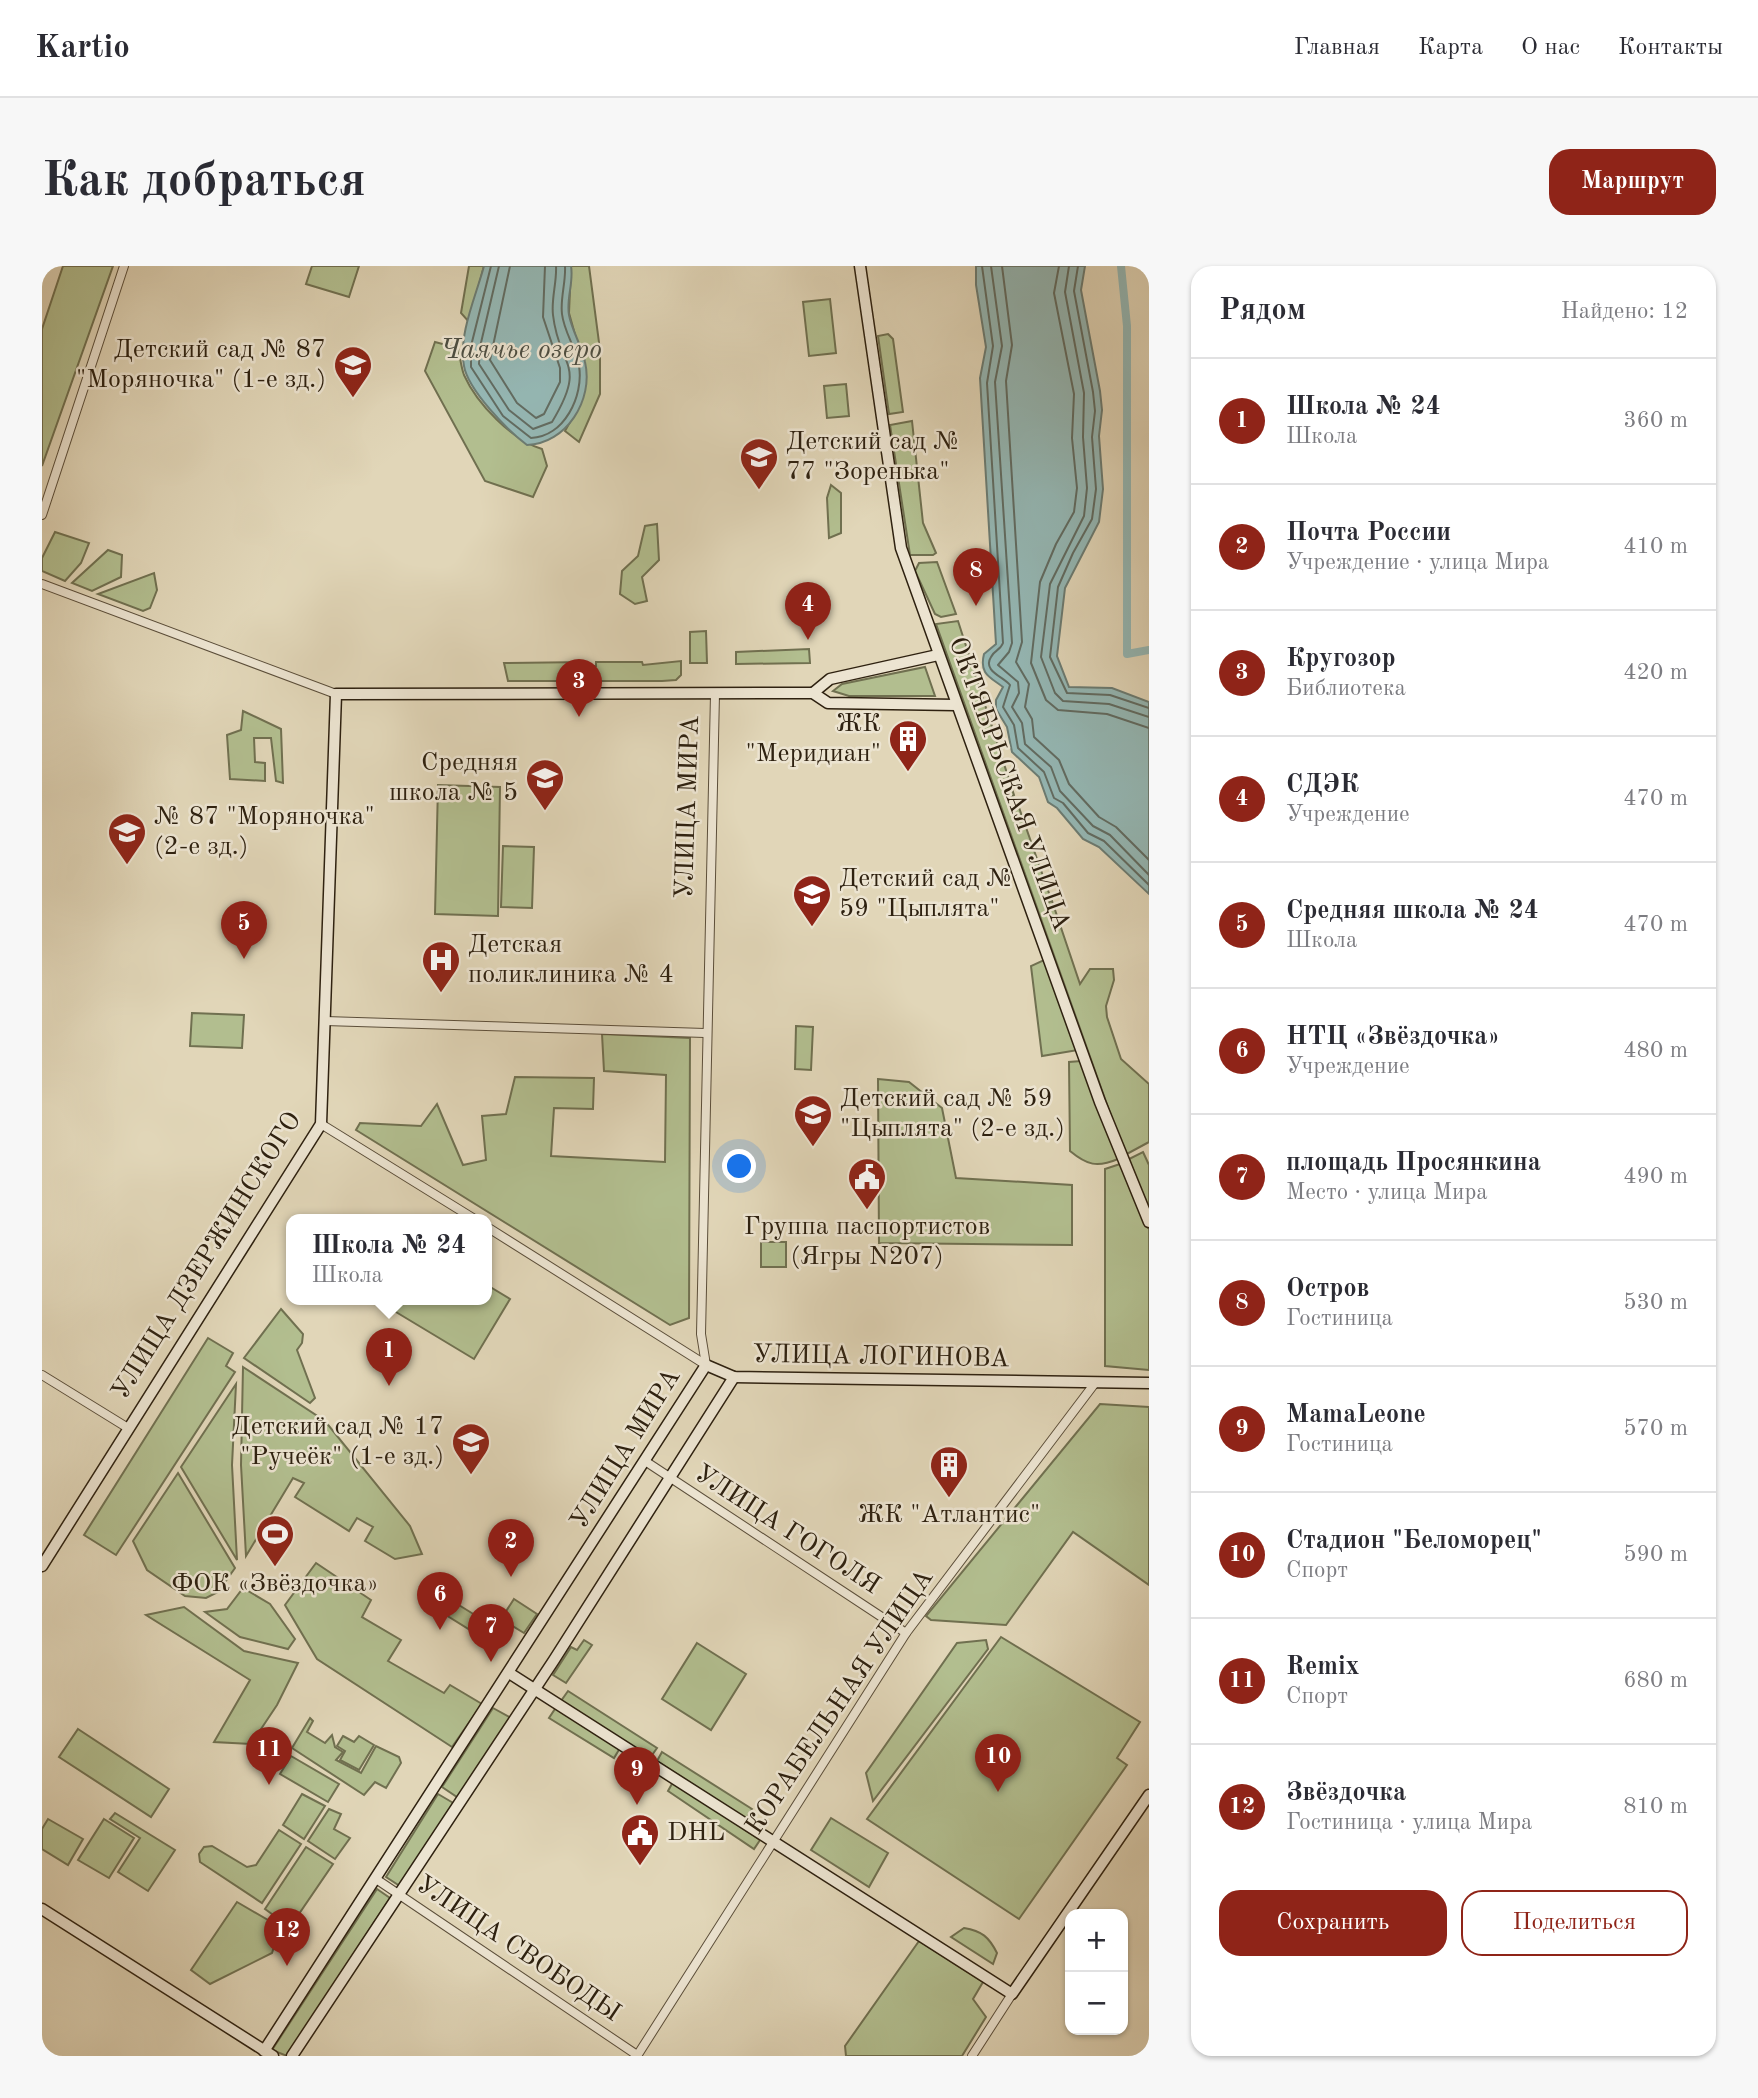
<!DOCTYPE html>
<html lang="ru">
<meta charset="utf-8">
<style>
:root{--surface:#fff;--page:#f7f7f7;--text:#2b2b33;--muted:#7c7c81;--line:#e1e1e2;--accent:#8f2418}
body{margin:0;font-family:"Old Standard TT",serif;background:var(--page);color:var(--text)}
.controls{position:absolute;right:21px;bottom:21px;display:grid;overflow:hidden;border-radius:14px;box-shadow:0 2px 5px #0004}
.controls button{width:63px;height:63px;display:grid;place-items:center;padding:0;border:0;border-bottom:2px solid var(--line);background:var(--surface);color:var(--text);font:35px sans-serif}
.you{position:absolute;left:698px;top:901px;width:24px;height:24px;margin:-18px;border:5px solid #fff;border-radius:50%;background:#1a73e8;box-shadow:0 0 0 10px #1a73e833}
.badge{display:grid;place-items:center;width:46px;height:46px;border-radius:50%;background:var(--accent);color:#fff;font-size:23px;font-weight:700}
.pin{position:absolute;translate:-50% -58px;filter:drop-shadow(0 2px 4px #0008)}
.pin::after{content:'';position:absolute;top:37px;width:24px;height:21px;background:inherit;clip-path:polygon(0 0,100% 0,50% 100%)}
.popup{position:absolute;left:244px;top:948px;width:206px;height:91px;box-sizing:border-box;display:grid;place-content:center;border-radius:14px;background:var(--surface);filter:drop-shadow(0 2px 5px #0005);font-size:23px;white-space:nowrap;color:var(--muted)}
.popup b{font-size:26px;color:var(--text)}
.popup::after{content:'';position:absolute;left:50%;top:100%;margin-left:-14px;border:14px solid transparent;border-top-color:var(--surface)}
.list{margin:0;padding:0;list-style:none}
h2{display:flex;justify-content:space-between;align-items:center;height:91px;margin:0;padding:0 28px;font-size:30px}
h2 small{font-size:23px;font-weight:400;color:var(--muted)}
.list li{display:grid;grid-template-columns:46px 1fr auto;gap:21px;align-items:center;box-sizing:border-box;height:126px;padding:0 28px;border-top:2px solid var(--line)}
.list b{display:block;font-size:26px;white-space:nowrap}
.list p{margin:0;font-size:23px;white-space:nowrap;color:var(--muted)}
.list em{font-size:23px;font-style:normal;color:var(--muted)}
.actions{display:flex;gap:14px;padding:21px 28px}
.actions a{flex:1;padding:16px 0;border:2px solid var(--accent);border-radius:21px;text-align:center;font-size:24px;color:var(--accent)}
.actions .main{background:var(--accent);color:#fff}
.map{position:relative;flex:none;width:1107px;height:1790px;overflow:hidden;border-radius:21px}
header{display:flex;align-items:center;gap:42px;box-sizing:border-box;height:98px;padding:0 35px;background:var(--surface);border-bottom:2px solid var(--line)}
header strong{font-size:33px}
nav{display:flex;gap:38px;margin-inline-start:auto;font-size:24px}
.intro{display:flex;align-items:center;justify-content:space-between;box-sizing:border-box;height:168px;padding:0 42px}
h1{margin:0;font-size:49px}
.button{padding:18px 32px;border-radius:21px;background:var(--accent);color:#fff;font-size:24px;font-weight:700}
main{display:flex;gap:42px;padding:0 42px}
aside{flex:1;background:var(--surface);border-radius:21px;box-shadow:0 2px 5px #0004}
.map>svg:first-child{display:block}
.green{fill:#b2be8f;stroke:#707050;stroke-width:2}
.water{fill:#95b8b5;stroke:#6c7c73;stroke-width:2}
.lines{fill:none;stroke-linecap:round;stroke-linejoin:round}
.shore{stroke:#626c62;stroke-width:2}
.canal{stroke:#95b8b5;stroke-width:8}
.street-casing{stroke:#5b4e3a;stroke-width:10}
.secondary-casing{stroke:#2e2110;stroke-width:13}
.street{stroke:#ece4d1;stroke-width:8}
.secondary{stroke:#ece4d1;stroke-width:10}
.labels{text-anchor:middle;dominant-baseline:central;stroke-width:5;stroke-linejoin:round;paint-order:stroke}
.poi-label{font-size:26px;fill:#2e2110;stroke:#ece4d1;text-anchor:start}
.street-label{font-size:26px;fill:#2e2110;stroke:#ece4d1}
.water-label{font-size:28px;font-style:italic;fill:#4d4e42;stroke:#ece4d1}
</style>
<header>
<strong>Kartio</strong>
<nav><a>Главная</a><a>Карта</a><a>О нас</a><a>Контакты</a></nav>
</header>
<div class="intro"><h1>Как добраться</h1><a class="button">Маршрут</a></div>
<main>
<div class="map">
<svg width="1107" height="1790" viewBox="0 0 1107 1790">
<rect width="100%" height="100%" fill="#e1d6b8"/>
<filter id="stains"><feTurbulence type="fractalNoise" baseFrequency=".00286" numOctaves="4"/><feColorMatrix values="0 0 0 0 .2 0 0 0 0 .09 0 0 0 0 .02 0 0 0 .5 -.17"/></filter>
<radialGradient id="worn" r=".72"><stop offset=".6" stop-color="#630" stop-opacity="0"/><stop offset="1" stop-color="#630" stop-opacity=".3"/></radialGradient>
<g class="green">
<path d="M21 0H71L0 200V63Z"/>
<path d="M270 0H317L307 31 264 18Z"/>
<path d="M427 0H442L427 56 419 47Z"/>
<path d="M529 0H547L558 84V128L537 176 523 165 528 156 534 72 527 47Z"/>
<path d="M788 33 794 87 767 90 761 36Z"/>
<path d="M846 68 851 73 861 146 847 148 836 70Z"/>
<path d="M393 76 416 82C418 90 419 101 422 109 435 138 470 174 500 183L505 200 491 231 443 215 383 105Z"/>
<path d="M804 118 807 150 785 152 782 120Z"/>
<path d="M870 155 881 257 894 287 891 289H868L848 159Z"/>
<path d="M789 219 799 227V267L787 272 785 232Z"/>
<path d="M615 258 617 294 600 311 605 335 593 338 578 328 580 305 596 290 603 260Z"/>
<path d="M13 266 47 277 39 297 23 315 0 305V292Z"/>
<path d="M66 284 80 289 79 311 50 325 30 317Z"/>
<path d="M895 296 914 348 899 351 893 348 873 305 877 297Z"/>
<path d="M112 307 115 324 108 342 101 345 56 328Z"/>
<path d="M916 355 972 529 969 531 970 534 974 533 1008 630 1005 631 1007 636 1010 635 1038 718 1048 703H1071L1072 714 1064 740 1065 751 1079 793 1107 818V876L1083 889 894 358Z"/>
<path d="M664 365 665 397H648V366Z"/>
<path d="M767 383 768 397 694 398V386Z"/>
<path d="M639 395V409L634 414 620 415H466L462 397 545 396V400H554V396H600L601 399Z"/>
<path d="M883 401 893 430H807L791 425 800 418Z"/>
<path d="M201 445 239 463 241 517 234 515 229 472H212L213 496 223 497V515L188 513 185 469 199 464Z"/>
<path d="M396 519 458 521 456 650 393 648Z"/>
<path d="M461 580 492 581 490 642 459 641Z"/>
<path d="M1002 694 1036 784 1000 790 989 700Z"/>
<path d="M150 747 202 749 200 782 148 780Z"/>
<path d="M754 760 771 761 769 804 753 803Z"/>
<path d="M560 768 648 772 647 1052 628 1059 314 864 318 857 379 860 395 838 421 899 444 894 440 850 464 848 473 811 552 812 551 843 512 842 509 890 623 896 624 809 562 805Z"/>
<path d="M1039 795 1076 893C1055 902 1045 899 1028 885L1027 796Z"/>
<path d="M836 813 867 816 900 842 914 912 1030 919V979L837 977Z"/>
<path d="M1101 886 1107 899V943L1085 894Z"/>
<path d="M1078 898 1107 963V1104L1063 1100V903Z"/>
<rect x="719" y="976" width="25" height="25"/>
<path d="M445 1019 468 1033 432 1093 344 1040 348 1034H445Z"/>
<path d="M239 1043 261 1068 260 1077 255 1084 273 1132 268 1137 202 1092Z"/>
<path d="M166 1072 191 1087 184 1100 193 1106 74 1289 42 1269Z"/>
<path d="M201 1101 283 1155 368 1260 380 1288 353 1293 323 1275 331 1261 315 1252 307 1265 253 1231 262 1217 251 1212 204 1290 199 1199Z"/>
<path d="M194 1118 190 1199 195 1294 139 1201Z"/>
<path d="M1058 1138 1107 1141V1319L1031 1266 964 1359 889 1354 884 1350Z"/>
<path d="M136 1207 193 1302 176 1326 164 1332 143 1330 105 1304 91 1275Z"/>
<path d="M274 1297 329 1334 320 1351 359 1374 346 1395 402 1427 408 1419 440 1438 410 1481 275 1393 243 1339Z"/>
<path d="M201 1322 228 1338 253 1373 246 1383 198 1371 163 1346 185 1343Z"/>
<path d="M399 1328 441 1354 433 1367 391 1341Z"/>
<path d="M472 1333 495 1348 482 1367 459 1353Z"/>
<path d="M142 1341 202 1385 256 1397 235 1439 209 1478 172 1476 208 1414 104 1349Z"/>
<path d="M959 1371 1098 1456 1075 1492 1085 1499 977 1653 825 1553Z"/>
<path d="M542 1374 550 1379 524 1417 511 1409 529 1381 535 1384Z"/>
<path d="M944 1374 946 1383 831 1535 824 1507 915 1377Z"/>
<path d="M655 1377 704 1408 669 1464 620 1433Z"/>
<path d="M526 1425 615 1482 608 1492 519 1435Z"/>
<path d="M515 1440 578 1482 572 1492 507 1452Z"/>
<path d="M451 1442 469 1452 418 1533 400 1521Z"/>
<path d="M268 1452 271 1455 265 1466 283 1477 290 1469 293 1481 301 1486 294 1494 319 1507 334 1480 357 1491 359 1497 344 1522 333 1516 322 1529 250 1482Z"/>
<path d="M36 1463 127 1523 109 1551 17 1491Z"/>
<path d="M301 1470 312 1476 317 1470 332 1479 317 1504 298 1494 303 1485 295 1480Z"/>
<path d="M620 1486 710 1543 704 1553 615 1495Z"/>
<path d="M249 1490 297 1518 286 1536 238 1508Z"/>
<path d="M631 1516 718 1574 712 1583 626 1525Z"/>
<path d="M260 1528 283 1540 262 1573 241 1559Z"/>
<path d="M396 1528 413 1538 361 1622 344 1611Z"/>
<path d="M287 1543 299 1548 292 1563 308 1572 293 1593 266 1575Z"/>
<path d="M73 1547 133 1584 106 1625 76 1606 98 1572 68 1553Z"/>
<path d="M789 1552 846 1587 827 1621 769 1584Z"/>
<path d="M6 1553 41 1573 26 1599 0 1583V1563Z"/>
<path d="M62 1553 92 1572 67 1612 36 1594Z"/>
<path d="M237 1564 259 1578 220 1637 158 1596 157 1588 162 1581 170 1580 205 1601 214 1599Z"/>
<path d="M264 1581 291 1598 248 1661 223 1643Z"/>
<path d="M335 1623 348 1632 245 1790 230 1784Z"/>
<path d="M195 1636 238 1661 230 1687 168 1718 149 1704Z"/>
<path d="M922 1662C940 1665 947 1671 955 1687L951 1698 909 1671Z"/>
<path d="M877 1675 941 1716 931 1733 944 1751 920 1790H804L803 1780Z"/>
</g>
<g class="water">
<path d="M442 0H529C532 16 524 33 527 49 530 65 540 80 543 96 552 134 524 178 485 179 466 165 426 124 422 100 416 69 434 30 442 0Z"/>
<path d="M934 0H1043L1039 24 1058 125 1060 144 1057 170 1061 223 1057 256 1023 322 1015 390 1027 421 1070 422 1107 436V628L1057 581 1041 573 1015 542 1006 536 997 511 970 486 965 461 954 443V434L961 421C948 411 937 408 942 388L954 378 938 112 944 81 934 19Z"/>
</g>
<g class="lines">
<g class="shore">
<path d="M449 0 429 80V101L461 150 489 172C522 171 542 130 537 100 534 82 522 66 520 48 518 33 524 16 523 0"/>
<path d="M457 0 438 81 437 98 467 144 491 163 510 156C546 96 517 103 511 49 509 33 515 16 514 0"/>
<path d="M468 0 448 94 475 137 494 152 502 148 518 116V102L501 51 503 0"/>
<path d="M940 0 951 80 945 117 961 377C958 385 952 384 949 391 940 405 962 411 968 419L961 441 972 459 976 482 1002 506 1012 532 1021 537 1046 567 1062 575 1107 619"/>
<path d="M949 0 960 80 953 116 970 377 967 386 956 399 976 416 977 427 970 441 980 457 983 478 1009 501 1018 525 1051 560 1068 569 1107 609"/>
<path d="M960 0 970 79 964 115 980 376 974 396 987 418 983 441 990 453 992 471 1017 494 1027 518 1057 551 1074 561 1107 594"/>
<path d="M1017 0 1012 27 1032 128 1030 172 1035 222 1032 246 1014 278 998 316 989 397 1004 434 1016 444 1065 448 1107 462"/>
<path d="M1027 0 1023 26 1042 127 1041 171 1045 222 1042 250 1008 318 999 391 1013 427 1021 435 1067 438 1107 451"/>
<path d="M1036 0 1032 25 1051 126 1053 145 1050 171 1054 223 1050 253 1031 287 1016 321 1008 391 1025 427 1068 429 1107 442"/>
</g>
<path class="canal" d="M1079 0 1085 60V388L1107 384"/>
<defs>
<g id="street">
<path d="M0 249 82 0"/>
<path d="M0 318 294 428"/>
<path d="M283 755 663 767"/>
<path d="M279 858 434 954"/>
<path d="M445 961 664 1099"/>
<path d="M664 1099 659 1068 673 428"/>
<path d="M0 1109 86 1162"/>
<path d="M603 1195 864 1367"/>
<path d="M334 1613 595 1789"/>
<path d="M595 1790 864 1367 1053 1117"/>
<path d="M930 1790 970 1728"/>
</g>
<g id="secondary">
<path d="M818 0 859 282 1058 836 1107 956"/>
<path d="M771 427 788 413 896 389"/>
<path d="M0 1300 279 858 294 428 771 427 786 437 914 439"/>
<path d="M467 1407 970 1728 1107 1529"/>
<path d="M0 1643 231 1790"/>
<path d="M222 1785 664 1099 692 1111 1107 1117"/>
<path d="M250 1790 512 1394 692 1111"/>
</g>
</defs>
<use href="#street" class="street-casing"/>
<use href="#secondary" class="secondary-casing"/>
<use href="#street" class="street"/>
<use href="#secondary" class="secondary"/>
</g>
<defs>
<symbol id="school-pin" viewBox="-11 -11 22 30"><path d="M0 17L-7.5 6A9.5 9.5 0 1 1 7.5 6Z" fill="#8f2418" stroke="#ece4d1"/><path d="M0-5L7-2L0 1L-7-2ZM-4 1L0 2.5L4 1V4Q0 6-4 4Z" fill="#fff"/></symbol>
<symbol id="building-pin" viewBox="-11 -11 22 30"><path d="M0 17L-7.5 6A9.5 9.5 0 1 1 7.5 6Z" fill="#8f2418" stroke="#ece4d1"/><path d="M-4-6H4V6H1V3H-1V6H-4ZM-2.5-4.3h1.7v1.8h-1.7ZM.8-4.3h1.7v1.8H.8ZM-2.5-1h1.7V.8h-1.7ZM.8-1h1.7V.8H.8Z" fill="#fff"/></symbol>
<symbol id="hospital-pin" viewBox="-11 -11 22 30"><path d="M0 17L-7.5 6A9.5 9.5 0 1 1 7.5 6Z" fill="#8f2418" stroke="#ece4d1"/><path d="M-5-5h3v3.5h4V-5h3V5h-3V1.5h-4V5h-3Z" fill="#fff"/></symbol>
<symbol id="civic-pin" viewBox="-11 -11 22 30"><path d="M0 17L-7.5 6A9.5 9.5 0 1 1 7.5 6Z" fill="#8f2418" stroke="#ece4d1"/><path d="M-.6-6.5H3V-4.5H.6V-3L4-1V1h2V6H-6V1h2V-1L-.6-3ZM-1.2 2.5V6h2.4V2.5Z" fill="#fff"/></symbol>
<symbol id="stadium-pin" viewBox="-11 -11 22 30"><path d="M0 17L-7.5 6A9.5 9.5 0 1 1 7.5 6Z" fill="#8f2418" stroke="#ece4d1"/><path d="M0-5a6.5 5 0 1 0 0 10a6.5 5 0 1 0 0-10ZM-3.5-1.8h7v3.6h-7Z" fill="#fff"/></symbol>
</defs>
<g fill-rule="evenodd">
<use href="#school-pin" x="289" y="77" width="44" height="60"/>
<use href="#school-pin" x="695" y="169" width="44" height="60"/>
<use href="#building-pin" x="844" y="451" width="44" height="60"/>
<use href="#school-pin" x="481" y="490" width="44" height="60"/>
<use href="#school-pin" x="63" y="544" width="44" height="60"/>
<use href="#school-pin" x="748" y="606" width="44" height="60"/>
<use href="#hospital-pin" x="377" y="672" width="44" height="60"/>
<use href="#school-pin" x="749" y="826" width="44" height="60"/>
<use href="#civic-pin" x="803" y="889" width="44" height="60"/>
<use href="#school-pin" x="407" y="1154" width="44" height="60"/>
<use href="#building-pin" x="885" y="1177" width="44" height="60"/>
<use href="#stadium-pin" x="211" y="1246" width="44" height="60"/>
<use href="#civic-pin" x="576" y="1545" width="44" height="60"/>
</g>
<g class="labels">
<g class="poi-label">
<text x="284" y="84" text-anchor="end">Детский сад № 87<tspan x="284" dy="30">"Моряночка" (1-е зд.)</tspan></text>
<text x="744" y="176">Детский сад №<tspan x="744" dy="30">77 "Зоренька"</tspan></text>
<text x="839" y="458" text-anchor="end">ЖК<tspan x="839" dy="30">"Меридиан"</tspan></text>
<text x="476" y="497" text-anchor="end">Средняя<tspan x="476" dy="30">школа № 5</tspan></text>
<text x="112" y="551">№ 87 "Моряночка"<tspan x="112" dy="30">(2-е зд.)</tspan></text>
<text x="797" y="613">Детский сад №<tspan x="797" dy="30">59 "Цыплята"</tspan></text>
<text x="426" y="679">Детская<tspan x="426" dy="30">поликлиника № 4</tspan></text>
<text x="798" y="833">Детский сад № 59<tspan x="798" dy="30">"Цыплята" (2-е зд.)</tspan></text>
<text x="825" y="961" text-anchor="middle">Группа паспортистов<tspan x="825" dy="30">(Ягры N207)</tspan></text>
<text x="402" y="1161" text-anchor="end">Детский сад № 17<tspan x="402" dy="30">"Ручеёк" (1-е зд.)</tspan></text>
<text x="907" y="1249" text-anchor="middle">ЖК "Атлантис"</text>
<text x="233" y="1318" text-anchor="middle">ФОК «Звёздочка»</text>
<text x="625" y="1567">DHL</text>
</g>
<g class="street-label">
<text transform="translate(967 518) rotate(70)">ОКТЯБРЬСКАЯ УЛИЦА</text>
<text transform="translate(646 541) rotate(-88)">УЛИЦА МИРА</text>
<text transform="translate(165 990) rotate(-58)">УЛИЦА ДЗЕРЖИНСКОГО</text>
<text transform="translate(839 1091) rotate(1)">УЛИЦА ЛОГИНОВА</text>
<text transform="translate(584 1183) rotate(-58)">УЛИЦА МИРА</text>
<text transform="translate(745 1264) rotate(33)">УЛИЦА ГОГОЛЯ</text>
<text transform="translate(798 1436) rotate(-56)">КОРАБЕЛЬНАЯ УЛИЦА</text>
<text transform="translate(476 1683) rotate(34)">УЛИЦА СВОБОДЫ</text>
</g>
<g class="water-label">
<text x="479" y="85">Чаячье озеро</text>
</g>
</g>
<rect width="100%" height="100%" filter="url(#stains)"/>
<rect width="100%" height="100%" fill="url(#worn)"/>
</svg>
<div class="controls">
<button>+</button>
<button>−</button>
</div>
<div class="you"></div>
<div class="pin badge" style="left:347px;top:1120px">1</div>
<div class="popup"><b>Школа № 24</b>Школа</div>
<div class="pin badge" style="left:469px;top:1311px">2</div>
<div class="pin badge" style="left:537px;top:451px">3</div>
<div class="pin badge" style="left:766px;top:374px">4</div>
<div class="pin badge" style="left:202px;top:693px">5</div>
<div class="pin badge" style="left:398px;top:1364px">6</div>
<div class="pin badge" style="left:449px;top:1396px">7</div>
<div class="pin badge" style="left:934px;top:340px">8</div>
<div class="pin badge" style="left:595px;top:1539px">9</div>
<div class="pin badge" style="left:956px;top:1526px">10</div>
<div class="pin badge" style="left:227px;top:1519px">11</div>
<div class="pin badge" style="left:245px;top:1700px">12</div>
</div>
<aside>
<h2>Рядом<small>Найдено: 12</small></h2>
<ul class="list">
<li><span class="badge">1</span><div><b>Школа № 24</b><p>Школа</p></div><em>360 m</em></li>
<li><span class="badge">2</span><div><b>Почта России</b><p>Учреждение · улица Мира</p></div><em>410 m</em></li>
<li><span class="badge">3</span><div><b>Кругозор</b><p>Библиотека</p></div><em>420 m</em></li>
<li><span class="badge">4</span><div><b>СДЭК</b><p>Учреждение</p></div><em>470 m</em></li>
<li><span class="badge">5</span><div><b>Средняя школа № 24</b><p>Школа</p></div><em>470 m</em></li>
<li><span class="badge">6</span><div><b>НТЦ «Звёздочка»</b><p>Учреждение</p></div><em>480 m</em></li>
<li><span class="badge">7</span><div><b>площадь Просянкина</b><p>Место · улица Мира</p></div><em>490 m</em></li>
<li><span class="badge">8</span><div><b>Остров</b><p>Гостиница</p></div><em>530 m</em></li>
<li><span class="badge">9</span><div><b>MamaLeone</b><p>Гостиница</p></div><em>570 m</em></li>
<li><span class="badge">10</span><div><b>Стадион &quot;Беломорец&quot;</b><p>Спорт</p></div><em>590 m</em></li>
<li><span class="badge">11</span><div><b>Remix</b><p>Спорт</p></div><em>680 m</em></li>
<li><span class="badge">12</span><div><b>Звёздочка</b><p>Гостиница · улица Мира</p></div><em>810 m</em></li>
</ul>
<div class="actions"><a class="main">Сохранить</a><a>Поделиться</a></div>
</aside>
</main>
